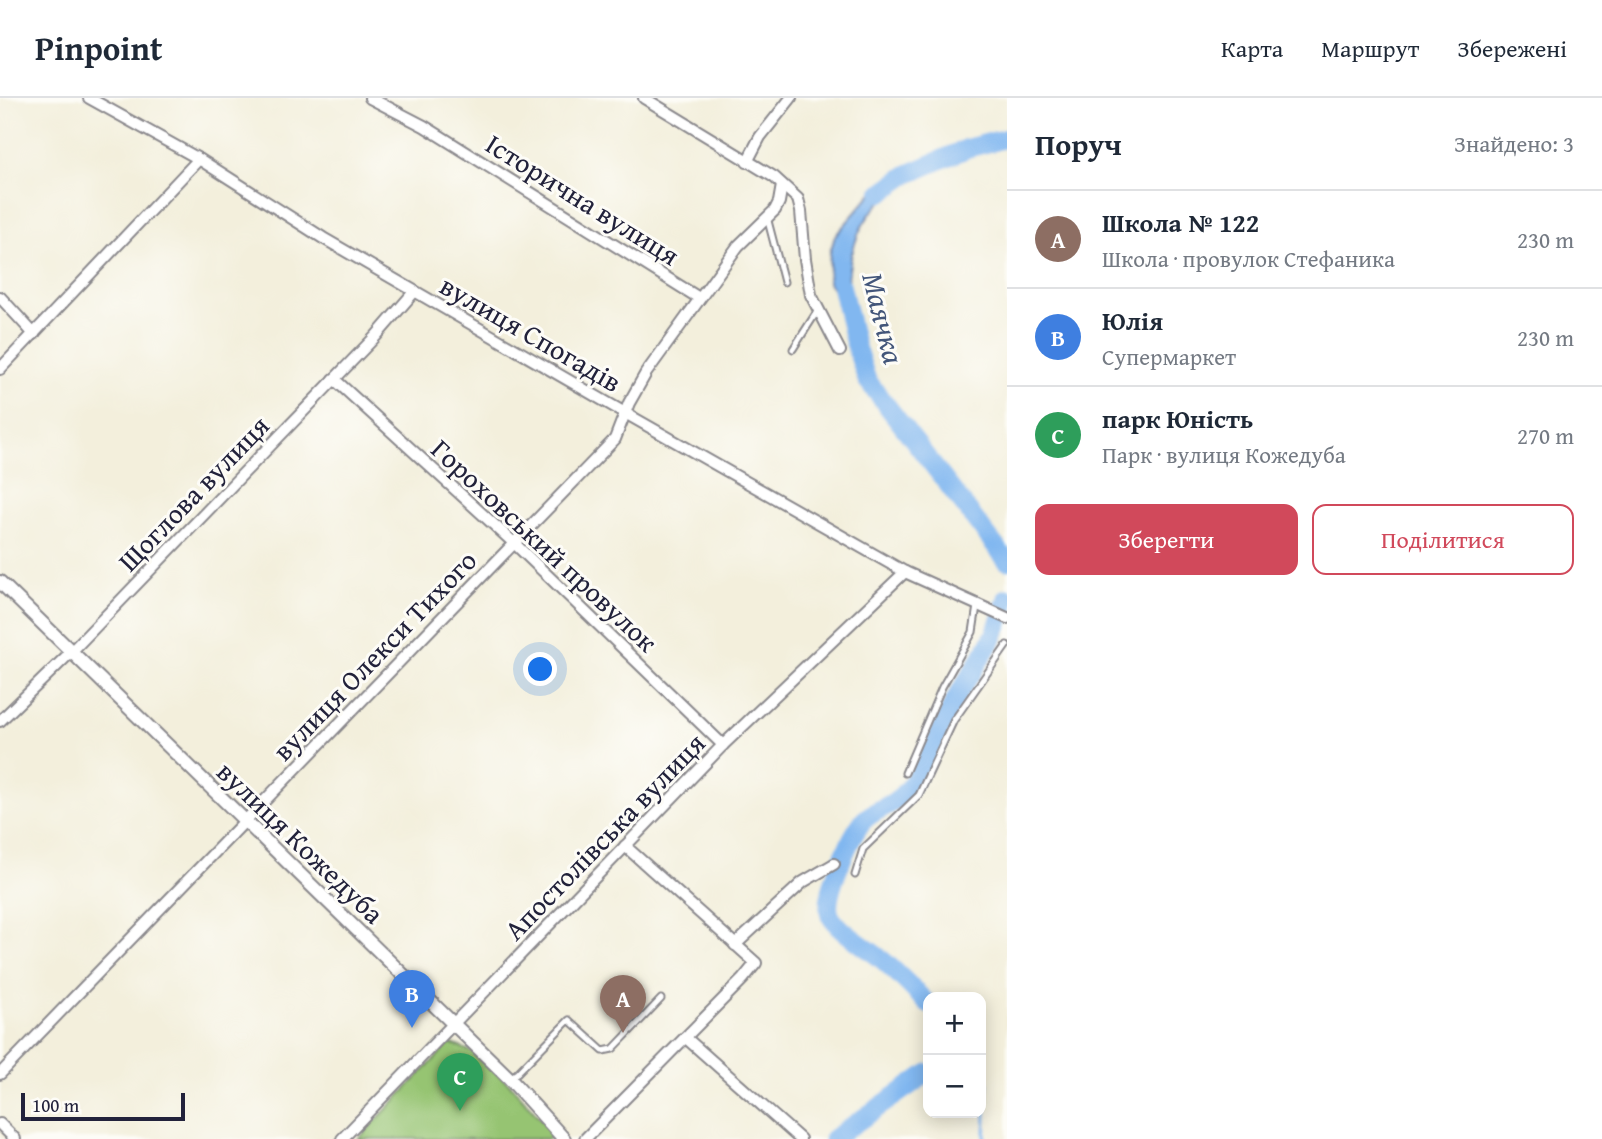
<!DOCTYPE html>
<html lang="uk">
<meta charset="utf-8">
<style>
:root{--surface:#fff;--page:#f2f2f3;--text:#1f2937;--muted:#747a83;--line:#e0e1e3;--accent:#d1495b}
body{margin:0;font-family:"Gentium Book Plus",serif;background:var(--page);color:var(--text)}
.controls{position:absolute;right:21px;bottom:21px;display:grid;overflow:hidden;border-radius:14px;box-shadow:0 4px 18px #0003}
.controls button{width:63px;height:63px;display:grid;place-items:center;padding:0;border:0;border-bottom:2px solid var(--line);background:var(--surface);color:var(--text);font:35px sans-serif}
.scale{position:absolute;left:21px;bottom:18px;width:164px;box-sizing:border-box;padding-left:7px;border:4px solid #22223b;border-top:0;font-size:19px;line-height:24px;white-space:nowrap;color:#22223b;-webkit-text-stroke:5px #fdfcf7;paint-order:stroke}
.you{position:absolute;left:541px;top:572px;width:24px;height:24px;margin:-18px;border:5px solid #fff;border-radius:50%;background:#1a73e8;box-shadow:0 0 0 10px #1a73e833}
.badge{display:grid;place-items:center;width:46px;height:46px;border-radius:50%;background:var(--accent);color:#fff;font-size:23px;font-weight:700}
.pin{position:absolute;translate:-50% -58px;filter:drop-shadow(0 2px 4px #0008)}
.pin::after{content:'';position:absolute;top:37px;width:24px;height:21px;background:inherit;clip-path:polygon(0 0,100% 0,50% 100%)}
.list{margin:0;padding:0;list-style:none}
h2{display:flex;justify-content:space-between;align-items:center;height:91px;margin:0;padding:0 28px;font-size:30px}
h2 small{font-size:23px;font-weight:400;color:var(--muted)}
.list li{display:grid;grid-template-columns:46px 1fr auto;gap:21px;align-items:center;box-sizing:border-box;height:98px;padding:0 28px;border-top:2px solid var(--line)}
.list b{display:block;font-size:26px;white-space:nowrap}
.list p{margin:0;font-size:23px;white-space:nowrap;color:var(--muted)}
.list em{font-size:23px;font-style:normal;color:var(--muted)}
.actions{display:flex;gap:14px;padding:21px 28px}
.actions a{flex:1;padding:16px 0;border:2px solid var(--accent);border-radius:14px;text-align:center;font-size:24px;color:var(--accent)}
.actions .main{background:var(--accent);color:#fff}
.map{position:relative;flex:none;width:1007px;height:1041px;overflow:hidden}
header{display:flex;align-items:center;gap:42px;box-sizing:border-box;height:98px;padding:0 35px;background:var(--surface);border-bottom:2px solid var(--line)}
header strong{font-size:33px}
nav{display:flex;gap:38px;margin-inline-start:auto;font-size:24px}
main{display:flex}
aside{flex:1;background:var(--surface)}
.map>svg:first-child{display:block}
.green{fill:#96c472;stroke:#5c7356;stroke-width:2}
.water{fill:#81b7f0;stroke:#526c96;stroke-width:2}
.lines{fill:none;stroke-linecap:round;stroke-linejoin:round}
.stream{stroke:#81b7f0;stroke-width:3.5}
.river{stroke:#81b7f0;stroke-width:19}
.service-casing{stroke:#8a888c;stroke-width:9}
.minor-casing{stroke:#8a888c;stroke-width:14}
.tertiary-casing{stroke:#8a888c;stroke-width:16}
.service{stroke:#fff;stroke-width:5}
.minor{stroke:#fff;stroke-width:10}
.tertiary{stroke:#fff;stroke-width:12}
.labels{text-anchor:middle;dominant-baseline:central;stroke-width:6;stroke-linejoin:round;paint-order:stroke}
.street-label{font-size:28px;fill:#22223b;stroke:#fdfcf7}
.water-label{font-size:30px;font-style:italic;fill:#43567a;stroke:#fdfcf7}
</style>
<header>
<strong>Pinpoint</strong>
<nav><a>Карта</a><a>Маршрут</a><a>Збережені</a></nav>
</header>
<main>
<div class="map">
<svg width="1007" height="1041" viewBox="0 0 1007 1041">
<rect width="100%" height="100%" fill="#fdfcf7"/>
<filter id="ink" filterUnits="userSpaceOnUse"><feTurbulence type="fractalNoise" baseFrequency=".0143" numOctaves="2"/><feDisplacementMap in="SourceGraphic" scale="14" xChannelSelector="R" yChannelSelector="G"/><feConvolveMatrix kernelMatrix="1 2 1 2 8 2 1 2 1" color-interpolation-filters="sRGB"/></filter>
<filter id="wash" filterUnits="userSpaceOnUse"><feTurbulence type="fractalNoise" baseFrequency=".00686" numOctaves="4" result="noise"/><feDisplacementMap in="SourceGraphic" scale="28" xChannelSelector="R" yChannelSelector="G"/><feGaussianBlur stdDeviation="1.57" result="paint"/><feColorMatrix in="noise" values="0 0 0 0 0 0 0 0 0 0 0 0 0 0 0 0 0 1.4 0 .05"/><feComposite in="paint" operator="in"/></filter>
<g filter="url(#wash)">
<rect width="100%" height="100%" fill="#f3efdc"/>
<path class="green" d="M450 945 475 955 513 989 555 1037 548 1041H358Z"/>
<path class="water" d="M901 76 903 85C867 111 852 136 848 180 847 191 852 203 848 212L828 184 830 155 835 138 878 88Z"/>
<g class="lines">
<path class="stream" d="M981 969 987 986 985 1041"/>
<g class="river">
<path d="M881 95 908 76 968 50 1007 40"/>
<path d="M841 187 855 246 867 282 1007 463"/>
<path d="M928 906C914 892 901 878 886 865 872 852 836 832 830 817 823 799 849 743 860 727 870 712 890 710 902 697 923 675 938 635 952 608 964 585 980 563 993 540 999 527 1003 513 1007 500"/>
<path d="M833 1041 928 975"/>
</g>
</g>
</g>
<g filter="url(#ink)">
<g class="lines">
<defs>
<g id="service">
<path d="M767 119 784 184"/>
<path d="M793 251 818 212"/>
<path d="M905 675 942 589 973 534 977 508"/>
<path d="M855 777 863 751 919 697 954 622 1007 547"/>
<path d="M509 980 517 975 569 922 603 953 613 951 661 901"/>
</g>
<g id="minor">
<path d="M89 0 199 61 323 140 625 315 905 474 1007 520"/>
<path d="M370 0 424 28 699 200"/>
<path d="M644 0 774 79 798 101 801 113 805 161 811 197 840 253"/>
<path d="M747 64 760 39 791 0"/>
<path d="M0 199 34 236"/>
<path d="M0 271 199 61"/>
<path d="M334 281 514 445 723 647"/>
<path d="M0 623 71 554 376 238 414 194"/>
<path d="M735 847 803 784 834 766"/>
<path d="M686 940 800 1041"/>
<path d="M0 976 615 341 629 305 646 275 738 148 775 112 779 104 782 87"/>
<path d="M0 1026 15 1041"/>
<path d="M342 1041 723 647 905 474"/>
<path d="M585 1041 743 881 756 865 625 748"/>
</g>
<path id="tertiary" d="M0 484 509 980 564 1041"/>
</defs>
<use href="#service" class="service-casing"/>
<use href="#minor" class="minor-casing"/>
<use href="#tertiary" class="tertiary-casing"/>
<use href="#service" class="service"/>
<use href="#minor" class="minor"/>
<use href="#tertiary" class="tertiary"/>
</g>
</g>
<g class="labels">
<g class="street-label">
<text transform="translate(583 101) rotate(32)">Історична вулиця</text>
<text transform="translate(531 235) rotate(30)">вулиця Спогадів</text>
<text transform="translate(193 395) rotate(-46)">Щоглова вулиця</text>
<text transform="translate(545 447) rotate(43)">Гороховський провулок</text>
<text transform="translate(374 557) rotate(-46)">вулиця Олекси Тихого</text>
<text transform="translate(604 738) rotate(-46)">Апостолівська вулиця</text>
<text transform="translate(301 744) rotate(44)">вулиця Кожедуба</text>
</g>
<g class="water-label">
<text transform="translate(884 220) rotate(76)">Маячка</text>
</g>
</g>
</svg>
<div class="controls">
<button>+</button>
<button>−</button>
</div>
<div class="scale">100 m</div>
<div class="you"></div>
<div class="pin badge" style="left:623px;top:935px;background:#8d6e63">A</div>
<div class="pin badge" style="left:412px;top:930px;background:#3f7fe0">B</div>
<div class="pin badge" style="left:460px;top:1013px;background:#2e9e5b">C</div>
</div>
<aside>
<h2>Поруч<small>Знайдено: 3</small></h2>
<ul class="list">
<li><span class="badge" style="background:#8d6e63">A</span><div><b>Школа № 122</b><p>Школа · провулок Стефаника</p></div><em>230 m</em></li>
<li><span class="badge" style="background:#3f7fe0">B</span><div><b>Юлія</b><p>Супермаркет</p></div><em>230 m</em></li>
<li><span class="badge" style="background:#2e9e5b">C</span><div><b>парк Юність</b><p>Парк · вулиця Кожедуба</p></div><em>270 m</em></li>
</ul>
<div class="actions"><a class="main">Зберегти</a><a>Поділитися</a></div>
</aside>
</main>
